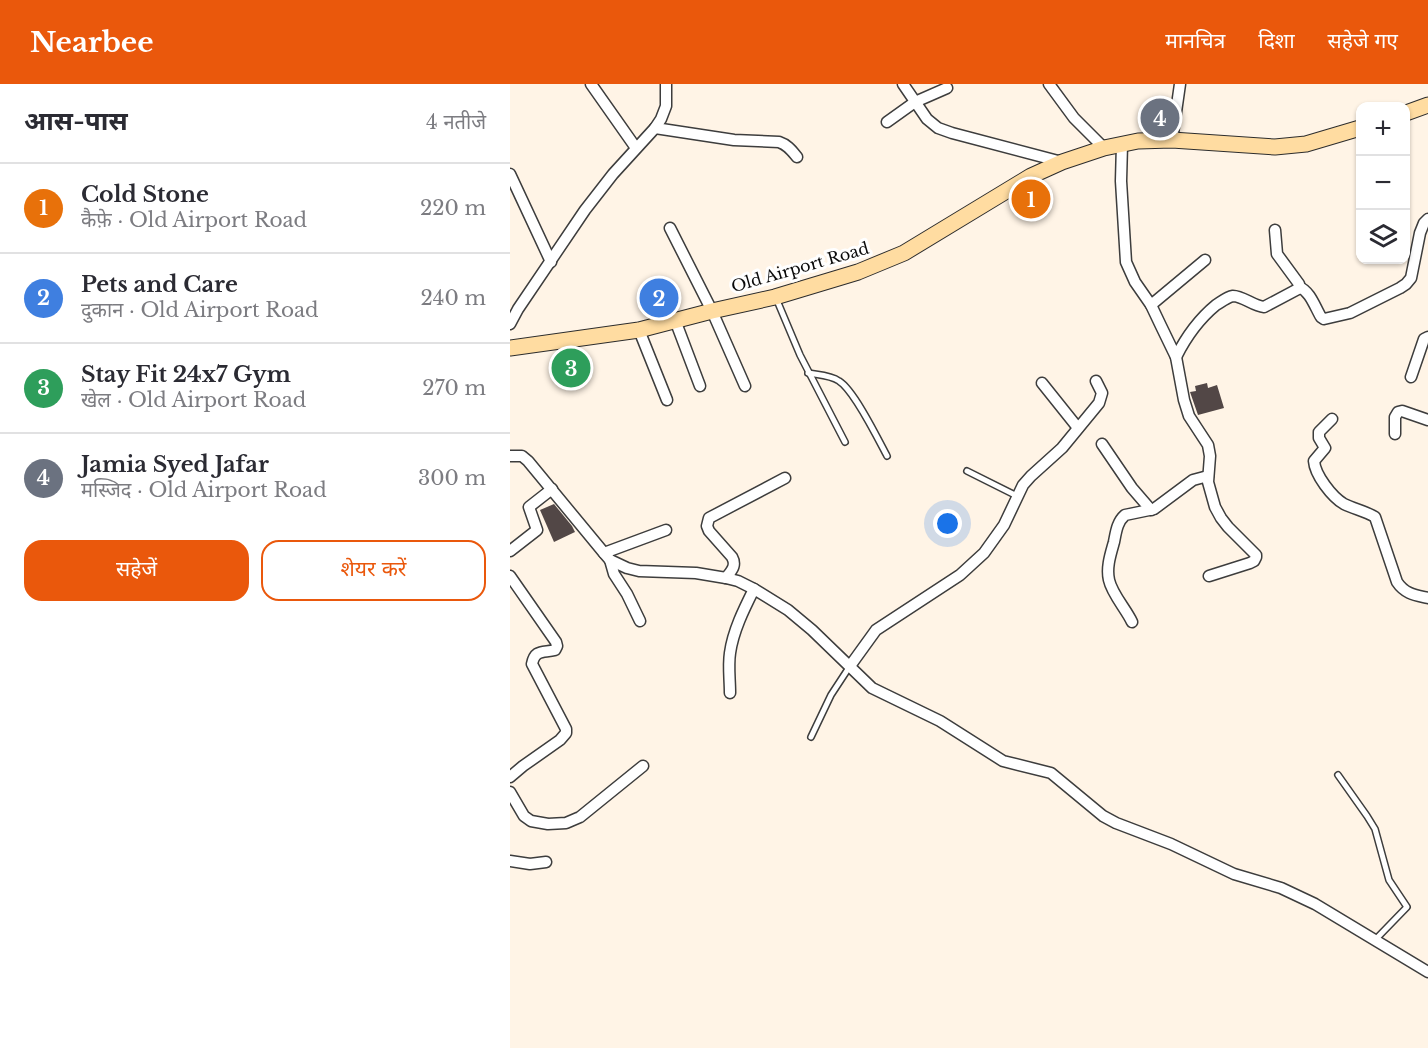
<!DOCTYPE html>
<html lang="hi">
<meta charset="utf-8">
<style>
:root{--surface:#fff;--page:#f7f7f7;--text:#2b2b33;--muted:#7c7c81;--line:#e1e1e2;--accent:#ea580c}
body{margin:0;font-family:"Libre Baskerville","Noto Sans Devanagari",serif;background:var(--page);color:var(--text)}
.controls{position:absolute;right:18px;top:18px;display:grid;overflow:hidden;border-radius:12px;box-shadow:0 2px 4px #0004}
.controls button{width:54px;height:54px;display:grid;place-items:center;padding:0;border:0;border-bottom:2px solid var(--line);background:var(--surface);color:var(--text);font:30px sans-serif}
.you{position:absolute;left:438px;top:440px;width:21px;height:21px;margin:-15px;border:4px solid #fff;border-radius:50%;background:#1a73e8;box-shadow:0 0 0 9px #1a73e833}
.badge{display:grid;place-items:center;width:39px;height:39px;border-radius:50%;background:var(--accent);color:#fff;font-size:20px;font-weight:700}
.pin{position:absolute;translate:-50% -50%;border:3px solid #fff;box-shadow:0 2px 6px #0006}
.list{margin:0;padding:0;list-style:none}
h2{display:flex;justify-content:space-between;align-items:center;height:78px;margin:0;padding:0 24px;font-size:26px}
h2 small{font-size:20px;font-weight:400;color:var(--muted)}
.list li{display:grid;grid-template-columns:39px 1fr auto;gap:18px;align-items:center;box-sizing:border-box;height:90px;padding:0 24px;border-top:2px solid var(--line)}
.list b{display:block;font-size:22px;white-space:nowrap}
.list p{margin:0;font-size:20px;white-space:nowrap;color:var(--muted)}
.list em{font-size:20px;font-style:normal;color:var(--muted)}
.actions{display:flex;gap:12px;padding:18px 24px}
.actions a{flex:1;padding:14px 0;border:2px solid var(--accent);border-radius:18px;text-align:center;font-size:21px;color:var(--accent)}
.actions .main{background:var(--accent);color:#fff}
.icon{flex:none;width:33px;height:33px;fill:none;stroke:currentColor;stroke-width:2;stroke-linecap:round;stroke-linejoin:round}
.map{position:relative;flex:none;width:918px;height:964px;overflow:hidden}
header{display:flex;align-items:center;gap:36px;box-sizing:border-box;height:84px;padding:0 30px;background:var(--accent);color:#fff}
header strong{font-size:28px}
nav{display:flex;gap:33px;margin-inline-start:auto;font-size:21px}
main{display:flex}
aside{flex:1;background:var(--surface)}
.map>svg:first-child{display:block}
.building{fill:#524746}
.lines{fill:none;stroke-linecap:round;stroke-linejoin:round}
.service-casing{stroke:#3d3d3d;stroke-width:8}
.minor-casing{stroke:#3d3d3d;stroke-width:13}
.secondary-casing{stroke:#2c2c2c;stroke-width:17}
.service{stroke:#fff;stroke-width:5}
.minor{stroke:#fff;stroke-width:10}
.secondary{stroke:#ffdca1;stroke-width:15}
.labels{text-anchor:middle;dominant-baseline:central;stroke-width:6;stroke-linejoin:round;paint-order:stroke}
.street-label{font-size:16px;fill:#0a0a0a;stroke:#fff}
</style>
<header>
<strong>Nearbee</strong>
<nav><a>मानचित्र</a><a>दिशा</a><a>सहेजे गए</a></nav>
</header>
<main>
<aside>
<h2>आस-पास<small>4 नतीजे</small></h2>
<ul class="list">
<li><span class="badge" style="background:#e8710a">1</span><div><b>Cold Stone</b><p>कैफ़े · Old Airport Road</p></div><em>220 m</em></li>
<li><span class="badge" style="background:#3f7fe0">2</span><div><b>Pets and Care</b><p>दुकान · Old Airport Road</p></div><em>240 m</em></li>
<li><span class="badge" style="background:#2e9e5b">3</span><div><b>Stay Fit 24x7 Gym</b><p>खेल · Old Airport Road</p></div><em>270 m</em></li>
<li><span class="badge" style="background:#6b7280">4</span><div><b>Jamia Syed Jafar</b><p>मस्जिद · Old Airport Road</p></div><em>300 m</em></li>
</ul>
<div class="actions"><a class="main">सहेजें</a><a>शेयर करें</a></div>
</aside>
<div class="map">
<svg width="918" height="964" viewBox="0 0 918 964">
<rect width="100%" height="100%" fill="#fff4e6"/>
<g class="building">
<path d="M697 299 698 304 707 301 714 324 688 331 680 308 686 307 685 302Z"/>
<path d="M44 420 62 442 65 448 44 458 30 426Z"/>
</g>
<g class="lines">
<defs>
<g id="service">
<path d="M266 214 290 271 335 358"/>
<path d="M298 289C308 291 320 291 329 297 344 306 368 355 377 372"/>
<path d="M457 387 507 412"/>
<path d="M301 653 321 611 340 582"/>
<path d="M828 691 857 732 865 745 879 796 897 823 865 856"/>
</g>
<g id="minor">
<path d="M81 0 126 64"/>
<path d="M393 0 417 35 428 44 442 49 552 78"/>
<path d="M539 0 564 34 594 64"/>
<path d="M377 38 405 18 437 4"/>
<path d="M145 44 224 56 269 58C278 61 282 67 287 73"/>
<path d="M662 56 670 0"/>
<path d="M612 60 611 97 616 178 625 198 641 221 651 242 666 273 674 316 679 332 698 361 700 372 698 398 705 423 711 434 718 443 746 471V473L744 477 740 479 699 492"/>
<path d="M0 90 41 178"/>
<path d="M160 144 202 227 235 302"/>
<path d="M789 203C800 207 805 223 811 233L814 235 840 229 890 204 896 200 901 194 910 149 914 139 918 135"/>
<path d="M641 221 695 176"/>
<path d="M165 236 190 302"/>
<path d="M0 240 8 225 75 126 103 90 145 44 151 35 156 22V0"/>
<path d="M129 246 157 316"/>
<path d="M666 273C676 253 689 235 706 221 711 218 717 213 723 212 733 212 743 222 754 223L788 205 789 200 767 170 765 146"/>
<path d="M901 293 914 255 918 253"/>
<path d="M532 299 568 344"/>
<path d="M822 335 809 348V354L815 364 804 377C805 391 822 413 834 420 844 425 855 427 865 433L887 498C895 510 905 511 918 514"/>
<path d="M885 350V333L888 328 892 327 918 336"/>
<path d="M592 360 622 404 641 426"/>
<path d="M0 372H12L18 377 94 469 100 476 117 484 129 487 186 489 216 494 228 497 244 505 278 526 302 546 362 604 430 637 493 677 541 689 593 732 606 739 661 760 724 790 771 804 805 820 918 888"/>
<path d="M0 467 27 446 19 423 42 405"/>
<path d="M94 469 156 446"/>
<path d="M100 476 104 490 117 510 130 537"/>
<path d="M0 492 46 558 47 562 45 566C33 569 25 565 22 580L56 645V649L50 656 13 682 0 693"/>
<path d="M216 494C221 487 227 482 222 473L199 447 197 442 199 434 275 394"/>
<path d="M622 538C616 525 602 510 599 496 596 483 601 469 604 458 606 448 607 438 615 431L644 425 683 396 698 392"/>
<path d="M340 582 366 546 450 491 474 469 494 441 513 401 521 392 552 364 589 319 592 309 586 297"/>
<path d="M220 609C220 596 218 582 220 569 223 547 234 525 244 505"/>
<path d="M0 708 14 732 21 737 38 740 56 739 70 733 133 682"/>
<path d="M0 777 20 780 36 778"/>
</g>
<g id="secondary">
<path d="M896 29 918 21"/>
<path d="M0 264 129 246 202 227 265 213 348 188 394 169 521 92 552 78 594 64 628 57 662 56 765 63 796 60 850 44"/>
</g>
</defs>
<use href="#service" class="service-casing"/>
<use href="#minor" class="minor-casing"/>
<use href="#secondary" class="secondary-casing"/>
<use href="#service" class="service"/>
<use href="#minor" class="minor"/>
<use href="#secondary" class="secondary"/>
</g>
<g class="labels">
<g class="street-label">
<text transform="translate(290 183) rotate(-16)">Old Airport Road</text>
</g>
</g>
</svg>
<div class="controls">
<button>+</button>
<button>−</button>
<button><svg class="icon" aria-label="layers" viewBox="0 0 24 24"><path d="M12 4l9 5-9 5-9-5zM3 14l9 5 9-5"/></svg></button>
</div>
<div class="you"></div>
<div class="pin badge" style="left:521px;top:115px;background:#e8710a">1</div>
<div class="pin badge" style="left:149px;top:214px;background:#3f7fe0">2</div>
<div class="pin badge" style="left:61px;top:284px;background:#2e9e5b">3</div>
<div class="pin badge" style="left:650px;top:34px;background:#6b7280">4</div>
</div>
</main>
